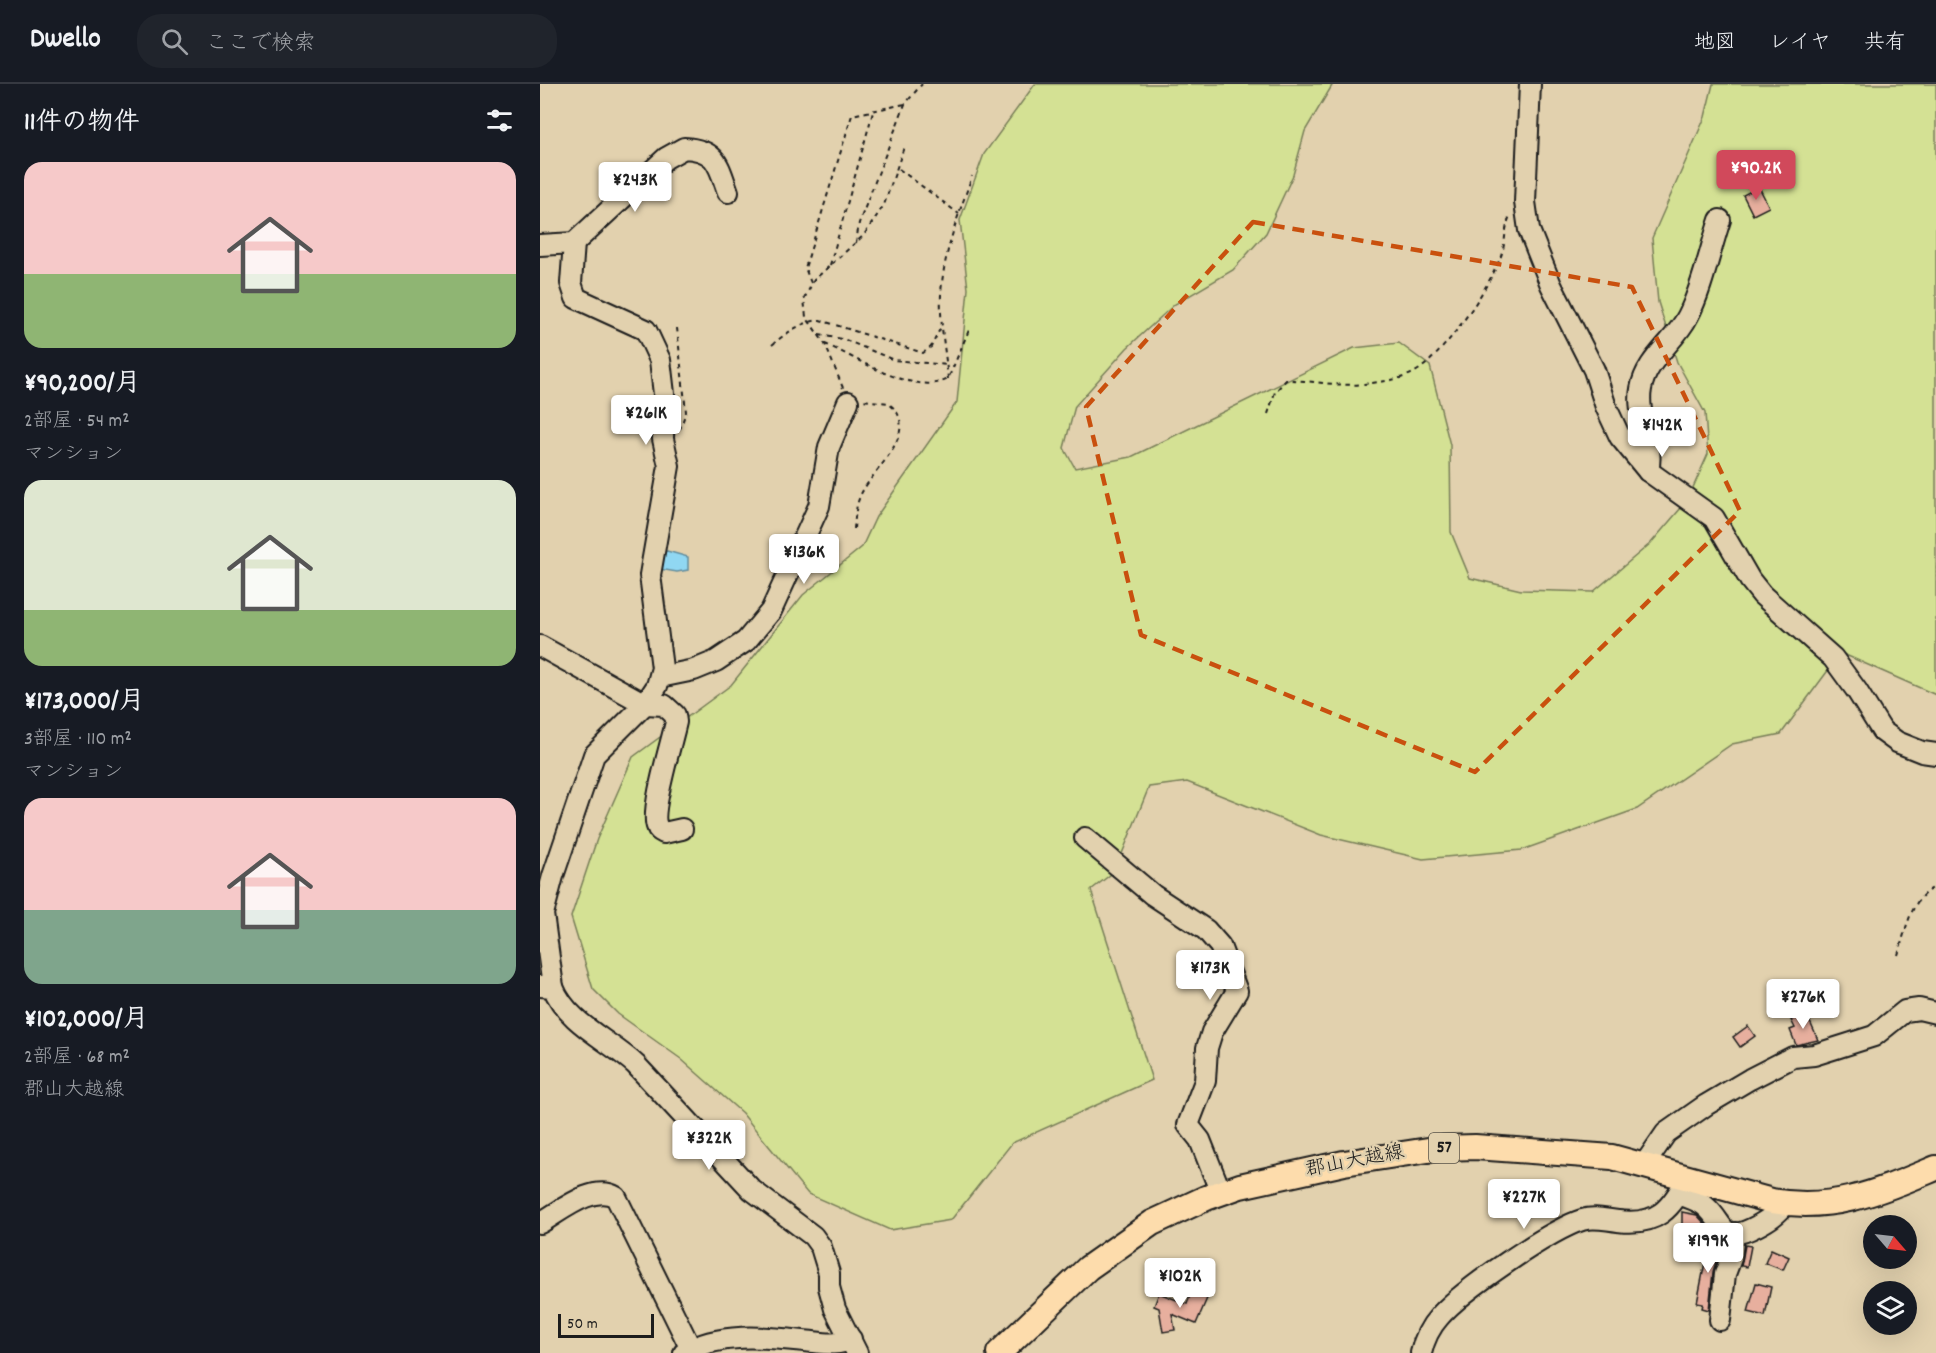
<!DOCTYPE html>
<html lang="ja">
<meta charset="utf-8">
<style>
body{margin:0;font-family:Dekko,"Klee One",sans-serif;background:#20242c;color:#f1f3f6;height:100vh;display:flex;flex-direction:column;font-size:22px;white-space:nowrap}
*{box-sizing:border-box;margin:0}
p{font-size:20px;color:#9ea1a6}
.icon{flex:none;width:33px;height:33px;fill:none;stroke:currentColor;stroke-width:2;stroke-linecap:round;stroke-linejoin:round}
.map{position:relative;flex:1;overflow:hidden}
.drawer{display:flex;flex-direction:column;background:#171b24;width:540px}
.drawer>*{flex:none}
.needle{width:39px;rotate:118deg}
.buttons{position:absolute;left:1323px;top:1131px;display:grid;gap:12px}
.buttons a{display:grid;place-items:center;width:54px;height:54px;border-radius:50%;background:#171b24;box-shadow:0 6px 24px #0002;font-size:30px}
.scale{position:absolute;left:18px;bottom:15px;width:96px;box-sizing:border-box;padding-left:6px;border:3px solid #1c1c1c;border-top:0;font-size:16px;line-height:21px;white-space:nowrap;color:#1c1c1c;-webkit-text-stroke:4px #e2d1ae;paint-order:stroke}
.price{position:absolute;translate:-50% -51px;padding:0 14px;border-radius:6px;background:#fff;color:#222;font-size:20px;line-height:39px;filter:drop-shadow(0 2px 3px #0008)}
.price::after{content:'';position:absolute;left:50%;top:36px;width:18px;height:14px;margin-left:-9px;background:inherit;clip-path:polygon(0 0,100% 0,50% 100%)}
.price.active{background:#d1495b;color:#fff}
ul{padding:0;list-style:none}
li{display:grid;align-content:center;gap:12px;height:318px;padding:0 24px}
li span{display:grid;place-items:center;height:186px;border-radius:18px;color:#555}
li>.icon{margin-inline-start:auto}
span .icon{width:108px;height:108px;fill:#fffc;stroke-width:1}
li b{font-size:26px}
h2{display:flex;justify-content:space-between;align-items:center;height:72px;padding:0 24px;font-size:26px}
header{display:flex;align-items:center;gap:36px;box-sizing:border-box;height:84px;padding:0 30px;background:#171b24;border-bottom:2px solid #363941}
header strong{font-size:28px}
nav{display:flex;gap:33px;margin-inline-start:auto;font-size:21px}
.search{width:420px;height:54px;background:#20242c;display:flex;align-items:center;gap:15px;box-sizing:border-box;padding:0 21px;border-radius:24px;color:#9ea1a6;font-size:22px}
main{display:flex;flex:1;min-height:0}
.map>svg:first-child{display:block}
.green{fill:#d4e194;stroke:#787e58;stroke-width:1.5}
.water{fill:#90d7f2;stroke:#628c9c;stroke-width:1.5}
.building{fill:#e7af9e;stroke:#1c1c1c;stroke-width:1.5}
.lines{fill:none;stroke-linecap:round;stroke-linejoin:round}
.minor-casing{stroke:#1c1c1c;stroke-width:24}
.major-casing{stroke:#1c1c1c;stroke-width:28}
.path{stroke:#1c1c1c;stroke-width:2;stroke-dasharray:4.5 4.5;stroke-linecap:butt}
.minor{stroke:#e2d1ae;stroke-width:20}
.major{stroke:#fddcac;stroke-width:24}
.marked{fill:none;stroke:#c9500e;stroke-width:4.5;stroke-dasharray:12 8;stroke-linejoin:round}
.labels{text-anchor:middle;dominant-baseline:central;stroke-width:5;stroke-linejoin:round;paint-order:stroke}
.shield{fill:#e2d1ae;stroke:#575248;stroke-width:1.5}
.shield-label{font-size:18px;font-weight:bold;fill:#1c1c1c}
.street-label{font-size:20px;fill:#1c1c1c;stroke:#e2d1ae}
</style>
<header>
<strong>Dwello</strong>
<div class="search"><svg class="icon" aria-label="search" viewBox="0 0 24 24"><circle cx="10" cy="10" r="6"/><path d="M15 15l6 6"/></svg>ここで検索</div>
<nav><a>地図</a><a>レイヤ</a><a>共有</a></nav>
</header>
<main>
<section class="drawer">
<h2>11件の物件<svg class="icon" aria-label="filters" viewBox="0 0 24 24"><path d="M4 7h16M4 17h16"/><circle cx="9" cy="7" r="2"/><circle cx="15" cy="17" r="2"/></svg></h2>
<ul>
<li><span style="background:linear-gradient(#f6c9c9 60%,#8fb573 0)"><svg class="icon" aria-label="home" viewBox="0 0 24 24"><path d="M3 11l9-7 9 7M6 9v11h12V9"/></svg></span><div><b>¥90,200/月</b><p>2部屋 · 54 m²</p><p>マンション</p></div></li>
<li><span style="background:linear-gradient(#dfe7d0 70%,#8fb573 0)"><svg class="icon" aria-label="home" viewBox="0 0 24 24"><path d="M3 11l9-7 9 7M6 9v11h12V9"/></svg></span><div><b>¥173,000/月</b><p>3部屋 · 110 m²</p><p>マンション</p></div></li>
<li><span style="background:linear-gradient(#f6c9c9 60%,#7fa58c 0)"><svg class="icon" aria-label="home" viewBox="0 0 24 24"><path d="M3 11l9-7 9 7M6 9v11h12V9"/></svg></span><div><b>¥102,000/月</b><p>2部屋 · 68 m²</p><p>郡山大越線</p></div></li>
</ul>
</section>
<div class="map">
<svg width="1396" height="1269" viewBox="0 0 1396 1269">
<rect width="100%" height="100%" fill="#e2d1ae"/>
<filter id="ink" filterUnits="userSpaceOnUse"><feTurbulence type="fractalNoise" baseFrequency=".0167" numOctaves="2"/><feDisplacementMap in="SourceGraphic" scale="12" xChannelSelector="R" yChannelSelector="G"/><feConvolveMatrix kernelMatrix="1 2 1 2 8 2 1 2 1" color-interpolation-filters="sRGB"/></filter>
<g filter="url(#ink)">
<path class="green" d="M 495,0 L 793,0 L 765,47 L 753,91 L 726,149 L 693,186 L 635,220 L 587,264 L 535,322 L 524,364 L 535,384 L 591,373 L 814,264 L 859,259 L 890,282 L 910,361 L 911,448 L 930,494 L 981,506 L 1053,508 L 1111,459 L 1147,417 L 1168,370 L 1165,329 L 1137,278 L 1118,218 L 1112,154 L 1165,33 L 1173,0 L 1396,0 L 1396,611 L 1301,569 L 1241,650 L 1192,660 L 1097,725 L 982,766 L 883,775 L 781,751 L 647,698 L 609,703 L 575,787 L 551,806 L 612,996 L 472,1059 L 411,1136 L 350,1146 L 268,1110 L 202,1029 L 141,975 L 78,930 L 53,905 L 31,833 L 57,755 L 93,673 L 191,601 L 263,511 L 322,463 L 336,433 L 417,318 L 428,205 L 420,136 L 444,70 Z"/>
<path class="water" d="M 127,467 L 148,473 L 148,486 L 137,488 L 119,485 L 122,469 Z"/>
<g class="building">
<path d="M 1219,103 L 1229,123 L 1213,131 L 1203,111 Z"/>
<path d="M 1266,929 L 1278,956 L 1256,961 L 1250,946 L 1255,944 L 1251,936 Z"/>
<path d="M 1208,942 L 1215,952 L 1200,963 L 1193,953 Z"/>
<path d="M 1142,1128 L 1157,1131 L 1166,1141 L 1166,1148 L 1142,1148 Z"/>
<path d="M 1167,1157 L 1181,1160 L 1173,1188 L 1169,1226 L 1162,1224 L 1163,1220 L 1157,1219 L 1167,1168 L 1164,1168 Z"/>
<path d="M 1205,1161 L 1211,1162 L 1207,1183 L 1201,1182 Z"/>
<path d="M 1231,1165 L 1249,1173 L 1243,1186 L 1225,1179 Z"/>
<path d="M 1216,1199 L 1231,1203 L 1225,1232 L 1208,1228 Z"/>
<path d="M 652,1206 L 668,1212 L 656,1240 L 632,1230 L 635,1246 L 623,1248 L 619,1224 L 614,1222 L 619,1209 L 647,1220 Z"/>
</g>
<g class="lines">
<defs>
<g id="minor">
<path d="M 990,0 L 985,118 L 989,146 L 1011,201 L 1054,286 L 1066,323 L 1080,353 L 1108,387 L 1174,434 L 1210,496 L 1222,511 L 1293,574 L 1317,607 L 1342,647 L 1357,658 L 1382,668 L 1396,670"/>
<path d="M 34,159 L 31,199 L 36,214 L 106,246 L 120,276 L 124,310 L 123,355 L 129,382 L 110,491 L 122,584 L 117,602 L 105,620"/>
<path d="M 0,161 L 34,159 L 126,74 L 144,64 C 177,66 178,80 188,108"/>
<path d="M 1108,387 C 1115,361 1096,332 1101,305 C 1106,275 1135,258 1148,232 C 1162,205 1170,166 1180,136"/>
<path d="M 0,562 L 105,620 L 54,671 L 13,792 L 3,830 L 13,903"/>
<path d="M 120,593 L 154,586 L 176,577 L 206,557 L 231,527 L 279,422 L 289,363 L 308,318"/>
<path d="M 105,620 L 124,621 L 135,631 L 136,638 C 132,657 110,728 117,742 C 118,746 120,747 124,749 L 142,745"/>
<path d="M 545,754 L 613,811 L 666,846 L 680,862 L 697,907 L 672,948 L 667,964 L 665,997 L 648,1041 L 660,1056 L 681,1109"/>
<path d="M 0,902 L 13,903 C 27,939 69,956 96,981 L 212,1106 L 273,1152 L 281,1163 L 289,1189 L 289,1203 L 295,1225 L 317,1269"/>
<path d="M 1104,1081 L 1126,1049 L 1166,1021 L 1210,995 L 1253,973 L 1274,971 L 1334,952 L 1365,927 L 1379,925 L 1396,929"/>
<path d="M 1139,1110 C 1148,1114 1158,1116 1165,1122 C 1186,1139 1179,1162 1217,1142 C 1228,1136 1238,1130 1246,1119"/>
<path d="M 0,1139 C 20,1128 53,1099 76,1113 L 151,1265"/>
<path d="M 1180,1236 L 1185,1190 L 1191,1174 L 1194,1149"/>
<path d="M 144,1269 C 179,1248 225,1253 264,1257 C 279,1258 297,1263 311,1255"/>
<path d="M 881,1269 C 884,1256 890,1243 899,1233 C 921,1207 1010,1146 1042,1136 C 1055,1132 1066,1136 1078,1137 C 1118,1142 1131,1125 1148,1093"/>
</g>
<path id="major" d="M 459,1269 L 548,1184 L 612,1139 L 666,1114 L 700,1102 L 804,1079 L 901,1064 L 935,1063 L 1072,1073 L 1232,1117 C 1294,1128 1340,1107 1396,1084"/>
</defs>
<use href="#minor" class="minor-casing"/>
<use href="#major" class="major-casing"/>
<g class="path">
<path d="M 359,85 L 419,130"/>
<path d="M 316,159 L 319,139 L 365,20 L 382,0"/>
<path d="M 290,181 L 333,28"/>
<path d="M 271,199 L 265,184 L 312,31 L 365,20"/>
<path d="M 137,244 L 146,328 L 140,345"/>
<path d="M 279,251 L 303,255 L 354,276 L 407,281"/>
<path d="M 285,260 C 318,274 374,313 408,295 L 429,246"/>
<path d="M 232,261 C 246,249 261,238 280,236 L 383,269 L 391,263 L 401,243"/>
<path d="M 408,295 C 405,264 398,230 402,199 C 406,162 420,127 432,92"/>
<path d="M 303,304 L 285,260 L 266,233 L 264,215 L 274,196 L 324,151 L 344,121 L 365,60"/>
<path d="M 728,330 L 735,308 L 746,296 C 772,296 797,303 824,300 C 839,298 860,296 873,289 C 902,275 950,202 961,172 C 966,159 964,145 970,132"/>
<path d="M 314,445 C 315,432 316,419 322,408 C 335,384 383,345 348,319 L 323,316"/>
<path d="M 1358,871 C 1365,849 1371,811 1396,803"/>
</g>
<use href="#minor" class="minor"/>
<use href="#major" class="major"/>
</g>
</g>
<path class="marked" d="M 713,138 L 1092,203 L 1200,427 L 935,688 L 601,551 L 546,323 Z"/>
<g class="labels">
<rect class="shield" x="889" y="1049" width="30" height="30" rx="4.5"/>
<g class="shield-label">
<text x="904" y="1064">57</text>
</g>
<g class="street-label">
<text transform="translate(815 1078) rotate(-11)">郡山大越線</text>
</g>
</g>
</svg>
<div class="buttons">
<a><svg class="needle" viewBox="-14 -14 28 28"><path d="M0-13l5 13h-10z" fill="#e53935"/><path d="M0 13l5-13h-10z" fill="#9ea1a6"/></svg></a>
<a><svg class="icon" aria-label="layers" viewBox="0 0 24 24"><path d="M12 4l9 5-9 5-9-5zM3 14l9 5 9-5"/></svg></a>
</div>
<div class="scale">50 m</div>
<b class="price active" style="left:1216px;top:117px">¥90.2K</b>
<b class="price" style="left:95px;top:129px">¥243K</b>
<b class="price" style="left:106px;top:362px">¥261K</b>
<b class="price" style="left:1122px;top:374px">¥142K</b>
<b class="price" style="left:264px;top:501px">¥136K</b>
<b class="price" style="left:670px;top:917px">¥173K</b>
<b class="price" style="left:1263px;top:946px">¥276K</b>
<b class="price" style="left:169px;top:1087px">¥322K</b>
<b class="price" style="left:984px;top:1146px">¥227K</b>
<b class="price" style="left:1168px;top:1190px">¥199K</b>
<b class="price" style="left:640px;top:1225px">¥102K</b>
</div>
</main>
